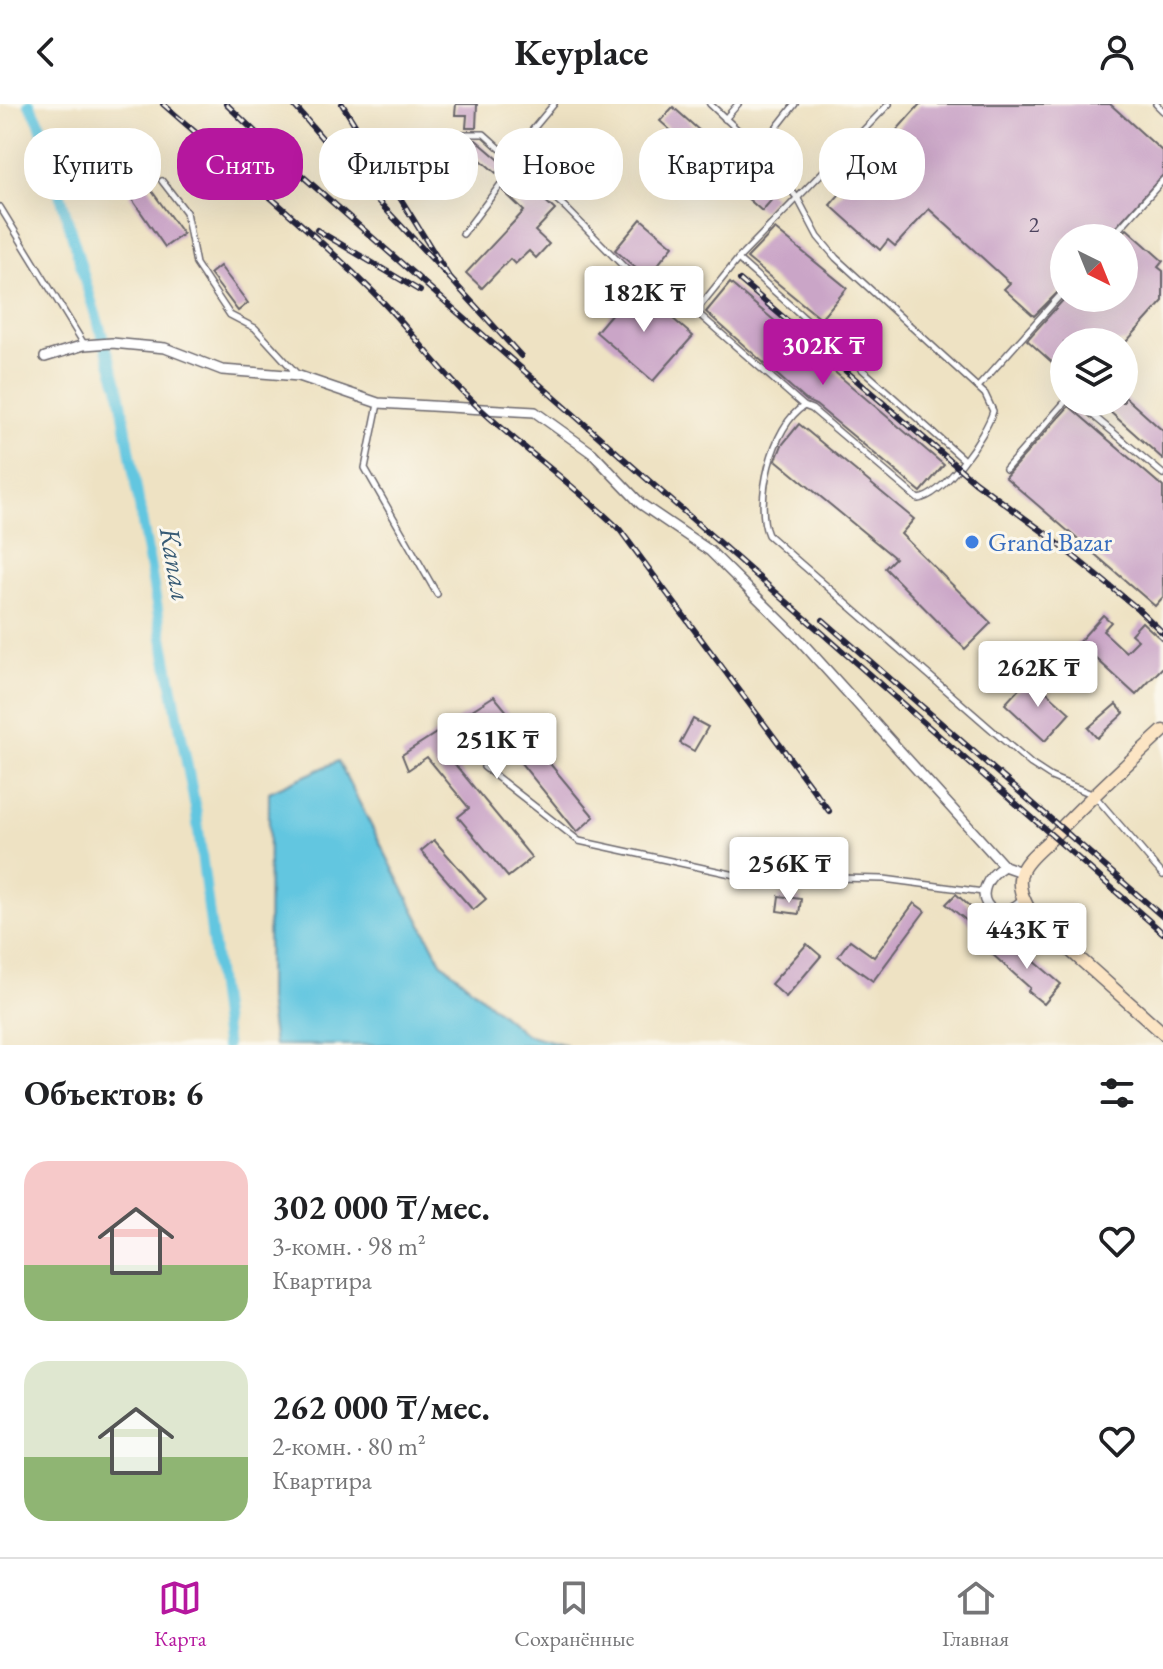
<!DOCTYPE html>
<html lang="ru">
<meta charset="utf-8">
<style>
body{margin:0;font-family:"EB Garamond",serif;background:#f6f6f6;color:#202124;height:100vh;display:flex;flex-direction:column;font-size:30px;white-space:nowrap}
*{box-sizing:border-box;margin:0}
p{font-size:26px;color:#757577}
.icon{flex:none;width:44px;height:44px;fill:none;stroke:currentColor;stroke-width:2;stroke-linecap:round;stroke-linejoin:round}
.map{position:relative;height:941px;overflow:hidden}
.details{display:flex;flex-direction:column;background:#fff;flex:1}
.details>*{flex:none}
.top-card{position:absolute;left:24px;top:24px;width:1116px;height:72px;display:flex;gap:16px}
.needle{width:52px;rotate:137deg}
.tools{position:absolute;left:1050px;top:120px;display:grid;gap:16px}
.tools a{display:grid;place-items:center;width:88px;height:88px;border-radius:50%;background:#fff;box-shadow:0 8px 32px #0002;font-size:40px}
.price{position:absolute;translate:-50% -68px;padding:0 18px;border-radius:8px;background:#fff;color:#222;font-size:26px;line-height:52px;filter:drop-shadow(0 2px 4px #0008)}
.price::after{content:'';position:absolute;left:50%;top:48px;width:24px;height:18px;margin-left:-12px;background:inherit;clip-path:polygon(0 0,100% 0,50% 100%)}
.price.on{background:#b5179e;color:#fff}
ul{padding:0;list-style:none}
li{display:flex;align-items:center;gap:24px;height:200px;padding:0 24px}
li span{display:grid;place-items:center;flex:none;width:224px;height:160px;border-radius:24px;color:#555}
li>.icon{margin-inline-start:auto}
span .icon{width:96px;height:96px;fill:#fffc;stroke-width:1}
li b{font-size:34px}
h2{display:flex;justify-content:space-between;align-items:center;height:96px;padding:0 24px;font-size:34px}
.pill{padding:0 28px;border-radius:32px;background:#fff;box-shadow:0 8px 32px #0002;font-size:28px;line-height:72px}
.pill.on{background:#b5179e;color:#fff}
header{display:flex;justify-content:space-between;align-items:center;height:104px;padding:0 24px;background:#fff;font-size:36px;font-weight:700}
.tabs{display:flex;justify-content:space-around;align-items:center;height:112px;border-top:2px solid #e0e0e0;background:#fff;font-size:22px;color:#757577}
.tabs a{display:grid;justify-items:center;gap:4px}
.tabs .on{color:#b5179e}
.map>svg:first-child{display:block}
.water{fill:#62c6e0;stroke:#42748e;stroke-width:2}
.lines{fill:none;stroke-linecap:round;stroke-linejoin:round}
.canal{stroke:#62c6e0;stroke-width:11}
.building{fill:#caa5c7}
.lane-casing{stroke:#69656b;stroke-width:8}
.street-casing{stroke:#69656b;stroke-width:12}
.secondary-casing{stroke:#69656b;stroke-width:15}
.lane{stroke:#fff;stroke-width:5}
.street{stroke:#fff;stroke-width:9}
.secondary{stroke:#fce5c4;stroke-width:12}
.rail-casing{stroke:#22223b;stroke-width:6}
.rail{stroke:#fbf7ec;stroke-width:3;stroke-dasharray:9;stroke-linecap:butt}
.shop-dot{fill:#3f7fe0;stroke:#fbf7ec;stroke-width:3}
.labels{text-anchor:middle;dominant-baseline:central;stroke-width:6;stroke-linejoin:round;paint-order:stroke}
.number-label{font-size:22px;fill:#4c435e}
.shop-label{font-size:26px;fill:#366cbe;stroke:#fbf7ec;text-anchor:start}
.water-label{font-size:28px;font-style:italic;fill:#385b75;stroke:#fbf7ec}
</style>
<header><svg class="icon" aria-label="back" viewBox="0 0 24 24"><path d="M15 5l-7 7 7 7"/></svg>Keyplace<svg class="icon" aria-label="person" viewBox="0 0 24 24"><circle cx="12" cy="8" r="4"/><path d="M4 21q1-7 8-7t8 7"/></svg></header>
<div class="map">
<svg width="1163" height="941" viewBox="0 0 1163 941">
<rect width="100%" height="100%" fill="#fbf7ec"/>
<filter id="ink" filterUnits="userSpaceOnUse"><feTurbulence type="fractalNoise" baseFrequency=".0125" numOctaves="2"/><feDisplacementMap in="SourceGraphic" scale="16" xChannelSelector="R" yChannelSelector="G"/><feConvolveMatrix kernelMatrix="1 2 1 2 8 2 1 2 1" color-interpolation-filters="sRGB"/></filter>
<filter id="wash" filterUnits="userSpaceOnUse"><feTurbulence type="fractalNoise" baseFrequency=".006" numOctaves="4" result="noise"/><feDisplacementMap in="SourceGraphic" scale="32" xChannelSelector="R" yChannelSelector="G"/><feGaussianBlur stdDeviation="1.8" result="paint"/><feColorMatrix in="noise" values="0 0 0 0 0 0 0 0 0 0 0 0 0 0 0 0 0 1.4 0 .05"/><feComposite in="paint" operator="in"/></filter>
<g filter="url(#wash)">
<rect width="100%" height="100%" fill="#eee2c3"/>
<path class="water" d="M 338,657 L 441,858 L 525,930 L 567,941 L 274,941 L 268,897 L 269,688 Z"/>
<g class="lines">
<path class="canal" d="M 29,0 L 39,17 L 90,193 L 119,284 L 161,526 L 196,707 L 226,941"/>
</g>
<g id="blocks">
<g class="building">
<path d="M 456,0 L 477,0 L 476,24 L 466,24 L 467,11 L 455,11 Z"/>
<path d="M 920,0 L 1110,0 L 1163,48 L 1163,71 L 1106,134 L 1064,134 L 1064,182 L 1034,212 L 1004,185 L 1010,179 L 929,105 L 895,142 L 888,136 L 880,146 L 830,101 Z"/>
<path d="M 673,3 L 774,93 L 762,107 L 660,17 Z"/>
<path d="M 468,36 L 476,36 L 505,61 L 496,69 L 467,44 Z"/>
<path d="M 518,71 L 555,106 L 535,127 L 549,140 L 536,154 L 529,147 L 515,160 L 510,155 L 482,184 L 466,169 L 524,107 L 503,87 Z"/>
<path d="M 146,79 L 183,130 L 165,143 L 129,91 Z"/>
<path d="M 641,115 L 673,142 L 647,174 L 615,146 Z"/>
<path d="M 775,125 L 847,184 L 821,215 L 747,154 Z"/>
<path d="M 1127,125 L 1163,157 L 1158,163 L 1163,167 L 1163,197 L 1126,238 L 1064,238 L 1064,269 L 1027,236 L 1065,194 L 1124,194 L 1124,134 L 1118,134 Z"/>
<path d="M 220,162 L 248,199 L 238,207 L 210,170 Z"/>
<path d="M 730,179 L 944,361 L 921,388 L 816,301 L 807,297 L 706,208 Z"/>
<path d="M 635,182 L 693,232 L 653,277 L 596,228 Z"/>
<path d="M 1124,292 L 1163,327 L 1163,355 L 1099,298 L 1124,298 Z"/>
<path d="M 1069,302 L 1163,383 L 1163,493 L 1155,502 L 1005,373 Z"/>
<path d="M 799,320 L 914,415 L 901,430 L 991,519 L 965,545 L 885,464 L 895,454 L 776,356 L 782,341 Z"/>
<path d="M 1103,511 L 1111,518 L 1103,527 L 1126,548 L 1138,536 L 1131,530 L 1142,518 L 1163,537 L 1163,563 L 1136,591 L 1087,546 L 1084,549 L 1076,541 Z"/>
<path d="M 1030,573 L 1070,609 L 1045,637 L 1005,600 Z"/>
<path d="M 494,592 L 594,713 L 577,728 L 490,621 L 444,647 L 532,754 L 508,773 L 458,713 L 469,704 L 427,653 L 408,666 L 402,651 Z"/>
<path d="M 1116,600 L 1124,609 L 1097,634 L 1088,624 Z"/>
<path d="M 693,615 L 708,623 L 694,647 L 680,639 Z"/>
<path d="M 434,736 L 486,795 L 473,806 L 421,747 Z"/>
<path d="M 956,790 L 991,822 L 983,830 L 946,800 Z"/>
<path d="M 779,792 L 801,795 L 799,810 L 777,807 Z"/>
<path d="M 914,799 L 925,807 L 873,877 L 838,852 L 850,836 L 874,853 Z"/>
<path d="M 1006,833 L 1061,880 L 1044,900 L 1028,887 L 1030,884 L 992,850 Z"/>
<path d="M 807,840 L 821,852 L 786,893 L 771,880 Z"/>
</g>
</g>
</g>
<g filter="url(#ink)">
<use href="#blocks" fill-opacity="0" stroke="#69656b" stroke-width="2"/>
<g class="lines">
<defs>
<g id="lane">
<path d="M 710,0 L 759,46 L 798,95 L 818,133 L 836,154 L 985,290 L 993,307 C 986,331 944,392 918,395 L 812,305 L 804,302 C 772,321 754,399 768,431 L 1031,660 L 1051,673 L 1094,691 L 1163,771"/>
<path d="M 1156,0 L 1163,7"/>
<path d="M 725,15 L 738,0"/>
<path d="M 429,30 L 484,30 L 566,104 L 629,168"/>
<path d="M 759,46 L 795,0"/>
<path d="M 509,54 L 554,0"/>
<path d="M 162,77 L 186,108 L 196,160 L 230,211 L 255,224 L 298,271"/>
<path d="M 0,103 L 84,240"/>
<path d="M 463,130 L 516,60"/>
<path d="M 1111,134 L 1163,76"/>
<path d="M 738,155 L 963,355"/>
<path d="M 978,283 L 1064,187"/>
<path d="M 1077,298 L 1163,370"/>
<path d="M 378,300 L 365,364 L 437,490"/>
<path d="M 804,302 L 700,211 L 700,202 L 738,155 L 889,0"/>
<path d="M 1006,365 L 1065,298"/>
<path d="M 484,663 L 579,737 L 740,772 L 884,775 L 983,788"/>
</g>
<g id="street">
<path d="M 45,253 L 84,241 L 112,239 L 165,244 L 222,266 L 299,272 L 378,299 L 535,308 L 592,349 L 641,400 L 710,447 L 798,534 L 1004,762 L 1021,768"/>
<path d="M 1004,762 C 965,786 990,827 1023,796"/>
</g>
<path id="secondary" d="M 1163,627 C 1125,662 1086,697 1051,735 C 1042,744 1027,755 1022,767 C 1015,783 1026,800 1033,813 L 1163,929"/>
</defs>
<use href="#lane" class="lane-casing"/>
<use href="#street" class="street-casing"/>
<use href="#secondary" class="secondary-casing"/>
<use href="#lane" class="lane"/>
<use href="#street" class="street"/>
<use href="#secondary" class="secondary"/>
<defs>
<g id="rail">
<path d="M 163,0 C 231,60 302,118 367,182 C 404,217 433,259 469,294 C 516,341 572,378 620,426 L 829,707"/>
<path d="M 226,0 L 290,61 L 1163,829"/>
<path d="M 293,0 L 351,68 L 449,173 L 342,0"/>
<path d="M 317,126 L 420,187"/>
<path d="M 449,173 L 521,252"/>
<path d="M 740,176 L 975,378 L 1045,429 L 1138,505 L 1163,529"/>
<path d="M 823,516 L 1163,813"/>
</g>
</defs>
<use href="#rail" class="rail-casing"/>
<use href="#rail" class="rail"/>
</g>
</g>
<circle class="shop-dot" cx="972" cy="438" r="8"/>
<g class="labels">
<g class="number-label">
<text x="1034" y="120">2</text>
</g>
<g class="shop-label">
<text x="988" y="438">Grand Bazar</text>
</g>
<g class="water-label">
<text transform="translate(176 460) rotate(80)">Капал</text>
</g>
</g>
</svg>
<div class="tools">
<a><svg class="needle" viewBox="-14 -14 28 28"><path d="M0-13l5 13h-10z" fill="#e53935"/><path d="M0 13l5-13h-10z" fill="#757577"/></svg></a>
<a><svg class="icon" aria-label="layers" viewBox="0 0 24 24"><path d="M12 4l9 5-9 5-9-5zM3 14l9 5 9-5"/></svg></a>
</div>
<b class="price" style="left:644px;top:230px">182K ₸</b>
<b class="price on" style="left:823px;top:283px">302K ₸</b>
<b class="price" style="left:1038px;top:605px">262K ₸</b>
<b class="price" style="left:497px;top:677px">251K ₸</b>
<b class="price" style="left:789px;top:801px">256K ₸</b>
<b class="price" style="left:1027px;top:867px">443K ₸</b>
<div class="top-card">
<a class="pill">Купить</a>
<a class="pill on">Снять</a>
<a class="pill">Фильтры</a>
<a class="pill">Новое</a>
<a class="pill">Квартира</a>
<a class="pill">Дом</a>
</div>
</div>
<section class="details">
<h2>Объектов: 6<svg class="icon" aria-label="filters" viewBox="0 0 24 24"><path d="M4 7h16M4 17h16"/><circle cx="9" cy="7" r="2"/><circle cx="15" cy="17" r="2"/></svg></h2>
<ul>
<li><span style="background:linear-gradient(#f6c9c9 65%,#8fb573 0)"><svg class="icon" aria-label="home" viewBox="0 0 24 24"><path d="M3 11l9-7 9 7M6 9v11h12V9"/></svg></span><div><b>302 000 ₸/мес.</b><p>3-комн. · 98 m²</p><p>Квартира</p></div><svg class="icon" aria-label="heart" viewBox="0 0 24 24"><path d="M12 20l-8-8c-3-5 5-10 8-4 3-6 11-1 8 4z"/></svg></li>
<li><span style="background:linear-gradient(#dfe7d0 60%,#8fb573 0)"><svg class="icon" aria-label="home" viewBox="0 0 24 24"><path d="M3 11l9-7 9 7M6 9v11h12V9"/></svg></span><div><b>262 000 ₸/мес.</b><p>2-комн. · 80 m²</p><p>Квартира</p></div><svg class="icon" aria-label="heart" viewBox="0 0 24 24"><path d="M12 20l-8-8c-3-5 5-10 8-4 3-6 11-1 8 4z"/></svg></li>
</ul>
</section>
<nav class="tabs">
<a class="on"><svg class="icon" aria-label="map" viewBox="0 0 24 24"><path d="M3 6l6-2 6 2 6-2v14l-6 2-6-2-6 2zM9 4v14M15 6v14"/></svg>Карта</a>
<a><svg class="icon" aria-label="saved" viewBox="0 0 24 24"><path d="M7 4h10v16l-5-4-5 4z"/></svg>Сохранённые</a>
<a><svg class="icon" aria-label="home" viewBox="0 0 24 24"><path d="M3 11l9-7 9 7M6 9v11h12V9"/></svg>Главная</a>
</nav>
